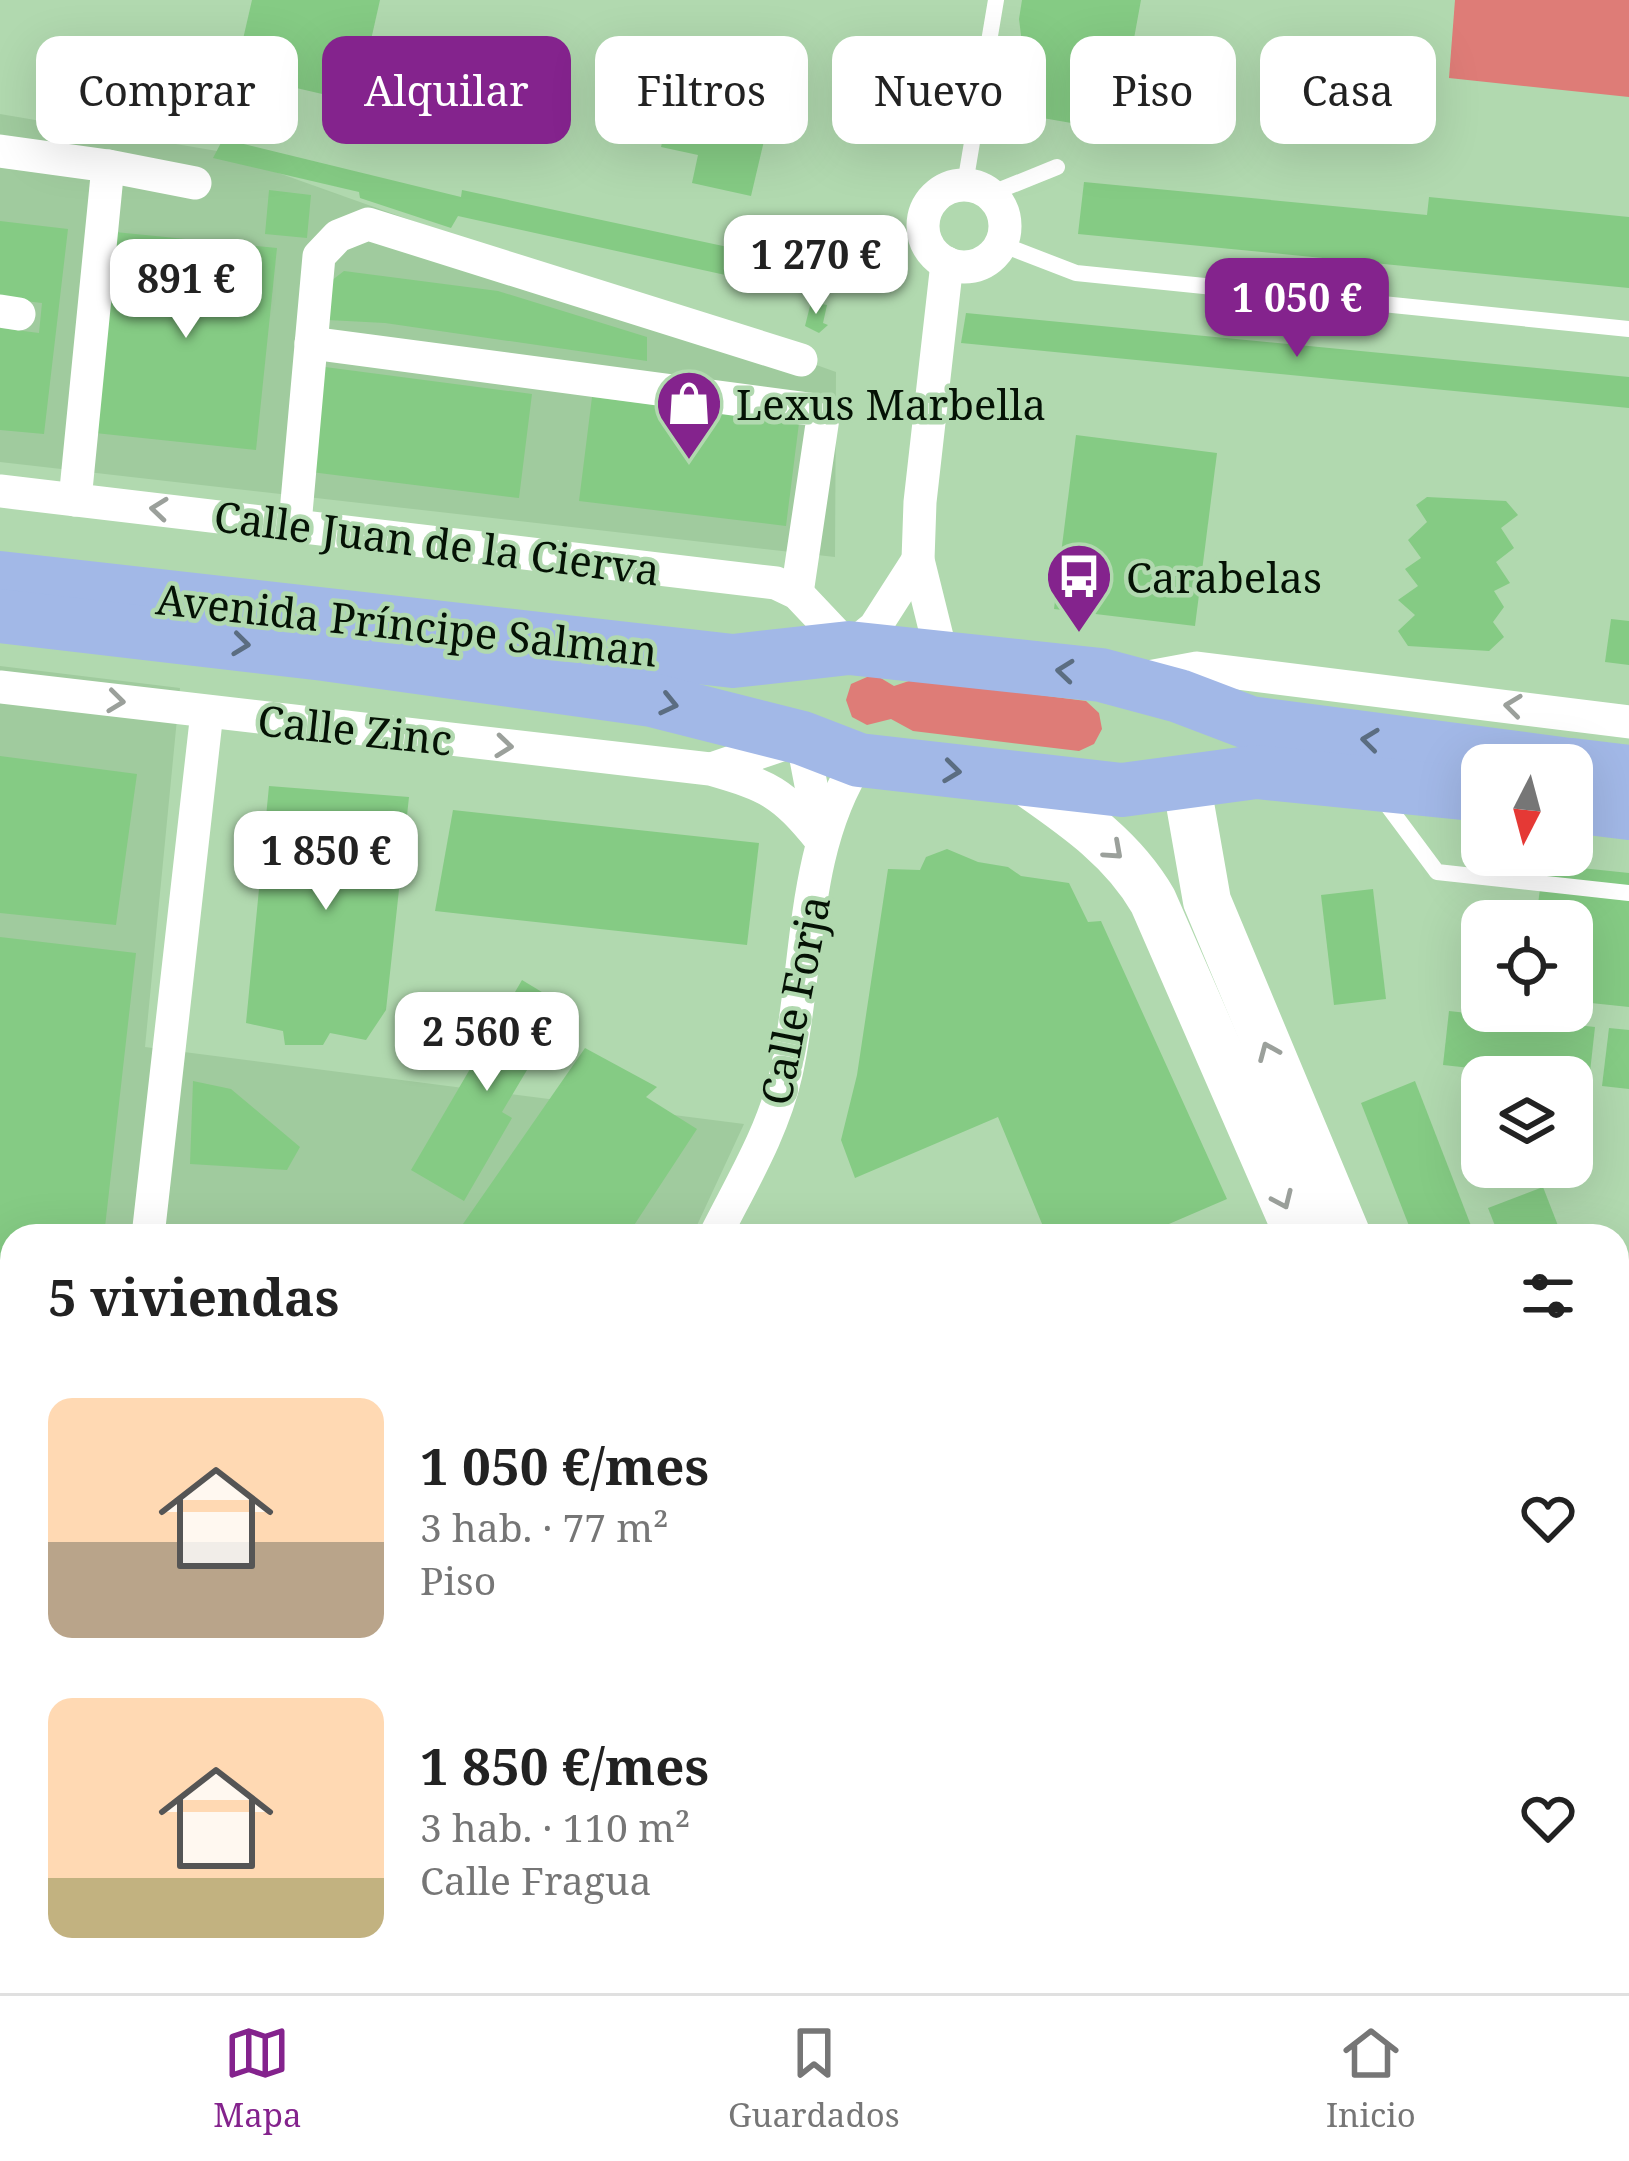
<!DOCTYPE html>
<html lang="es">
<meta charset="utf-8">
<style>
body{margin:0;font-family:"Noto Serif",serif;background:#f2f2f2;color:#222;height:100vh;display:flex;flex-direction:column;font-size:45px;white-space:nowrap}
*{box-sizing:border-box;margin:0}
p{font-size:39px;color:#767676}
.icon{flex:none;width:66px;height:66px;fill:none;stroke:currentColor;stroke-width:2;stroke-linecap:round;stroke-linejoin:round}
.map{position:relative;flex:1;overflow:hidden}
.side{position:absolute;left:0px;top:1224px;width:1629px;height:771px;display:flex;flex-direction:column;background:#fff;border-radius:36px 36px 0 0;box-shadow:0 12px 48px #0002}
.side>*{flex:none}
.banner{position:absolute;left:36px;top:36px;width:1557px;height:108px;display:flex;gap:24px}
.needle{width:78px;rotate:186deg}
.tools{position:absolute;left:1461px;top:744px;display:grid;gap:24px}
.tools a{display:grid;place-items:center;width:132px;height:132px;border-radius:24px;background:#fff;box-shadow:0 12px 48px #0002;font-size:60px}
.price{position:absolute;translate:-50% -102px;padding:0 27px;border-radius:24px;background:#fff;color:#222;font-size:39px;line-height:78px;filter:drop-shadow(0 3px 6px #0008)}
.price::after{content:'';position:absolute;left:50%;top:72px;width:36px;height:27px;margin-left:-18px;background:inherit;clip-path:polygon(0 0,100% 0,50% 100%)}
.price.on{background:#84238d;color:#fff}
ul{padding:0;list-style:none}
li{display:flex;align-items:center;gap:36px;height:300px;padding:0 48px}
li span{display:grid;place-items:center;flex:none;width:336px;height:240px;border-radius:24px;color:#555}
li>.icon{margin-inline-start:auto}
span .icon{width:144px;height:144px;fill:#fffc;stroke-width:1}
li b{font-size:51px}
h2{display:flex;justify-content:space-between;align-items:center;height:144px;padding:0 48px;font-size:51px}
.pill{padding:0 42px;border-radius:24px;background:#fff;box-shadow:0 12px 48px #0002;font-size:42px;line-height:108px}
.pill.on{background:#84238d;color:#fff}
.menu{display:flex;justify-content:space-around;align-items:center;height:168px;border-top:3px solid #e0e0e0;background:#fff;font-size:33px;color:#767676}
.menu a{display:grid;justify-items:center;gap:6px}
.menu .on{color:#84238d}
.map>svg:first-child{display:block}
.built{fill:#a0cb9e}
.water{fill:#de7c77}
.building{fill:#85cb84}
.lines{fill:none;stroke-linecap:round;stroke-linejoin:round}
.lane{stroke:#fff;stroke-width:16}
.street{stroke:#fff;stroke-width:33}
.secondary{stroke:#fff;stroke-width:48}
.primary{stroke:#a2b8e7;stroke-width:54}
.oneway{stroke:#9ba09b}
.oneway2{stroke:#5b6d81}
.labels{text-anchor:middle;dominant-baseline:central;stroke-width:9;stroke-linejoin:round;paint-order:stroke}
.poi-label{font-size:42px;fill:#051205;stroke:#b1d9af;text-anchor:start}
.street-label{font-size:42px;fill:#051205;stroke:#b1d9af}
</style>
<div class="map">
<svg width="1629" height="1993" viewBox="0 0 1629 1993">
<rect width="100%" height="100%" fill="#b1d9af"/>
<g class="built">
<path d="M 0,114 L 217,151 L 836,372 L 835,557 L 0,462 Z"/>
<path d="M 0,666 L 180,688 L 145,1047 L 744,1124 L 692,1236 L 12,1236 L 12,1983 L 765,1983 L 765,1993 L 0,1993 Z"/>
</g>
<g class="water">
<path d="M 1455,0 L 1629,0 L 1629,97 L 1449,78 Z"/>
<path d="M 874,674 L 894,686 L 915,679 L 1086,701 L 1099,713 L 1102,729 L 1094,744 L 1079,751 L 913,731 L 891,719 L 867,725 L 852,717 L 846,700 L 851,684 Z"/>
</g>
<g class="building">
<path d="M 252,0 L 380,0 L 357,102 L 235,74 Z"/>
<path d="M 1022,0 L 1141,0 L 1133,44 L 1099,37 L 1083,125 L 1031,116 L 1019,19 Z"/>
<path d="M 674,91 L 743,106 L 740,122 L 767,128 L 751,196 L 692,183 L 698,155 L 661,147 Z"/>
<path d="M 223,139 L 461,197 L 462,190 L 802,263 L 793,290 L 458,216 L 451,228 L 360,198 L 359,192 L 213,158 Z"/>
<path d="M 1084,182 L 1427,215 L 1429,197 L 1629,217 L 1629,288 L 1078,234 Z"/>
<path d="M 269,190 L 311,195 L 307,238 L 265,234 Z"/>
<path d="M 0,221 L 68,229 L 44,434 L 0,430 L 0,328 L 39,333 L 42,303 L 0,298 Z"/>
<path d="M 115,232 L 277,248 L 256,450 L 95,433 Z"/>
<path d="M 344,271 L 498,291 L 647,337 L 647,361 L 385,323 L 328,320 L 331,281 Z"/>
<path d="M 811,302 L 827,305 L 823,323 L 828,325 L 819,333 L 805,326 Z"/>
<path d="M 966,313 L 1629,377 L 1629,408 L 961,343 Z"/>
<path d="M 325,367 L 532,394 L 519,498 L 311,472 Z"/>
<path d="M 592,397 L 799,423 L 786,526 L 579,501 Z"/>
<path d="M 1076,435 L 1217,453 L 1195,626 L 1054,609 Z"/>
<path d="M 1427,497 L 1506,501 L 1518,515 L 1501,528 L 1514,548 L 1496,562 L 1510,583 L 1494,591 L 1504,607 L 1493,622 L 1504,637 L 1489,651 L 1408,646 L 1398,631 L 1415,615 L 1398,600 L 1418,586 L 1405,569 L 1421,558 L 1408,540 L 1427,522 L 1416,505 Z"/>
<path d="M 1611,619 L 1629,621 L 1629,665 L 1605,662 Z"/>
<path d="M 0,756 L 137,774 L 116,925 L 0,913 Z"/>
<path d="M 269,786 L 409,797 L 386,1010 L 366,1040 L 330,1033 L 323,1045 L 285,1045 L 283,1031 L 246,1023 Z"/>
<path d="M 453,810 L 759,843 L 747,945 L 435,911 Z"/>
<path d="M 947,849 L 978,862 L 1008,867 L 1021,876 L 1069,883 L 1088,922 L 1101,921 L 1227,1199 L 1141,1236 L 1047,1236 L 998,1117 L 855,1178 L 841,1140 L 857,1075 L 888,869 L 920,870 L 926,857 Z"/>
<path d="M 1543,864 L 1629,873 L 1629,1007 L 1572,1001 L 1572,921 L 1536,921 Z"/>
<path d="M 1373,889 L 1386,999 L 1334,1005 L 1321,895 Z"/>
<path d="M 0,937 L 136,953 L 104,1236 L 12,1236 L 12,1349 L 0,1339 Z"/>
<path d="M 522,980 L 565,1006 L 502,1112 L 512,1118 L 464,1201 L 411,1170 Z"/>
<path d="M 1449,1011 L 1595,1027 L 1589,1081 L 1443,1065 Z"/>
<path d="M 1609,1028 L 1629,1030 L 1629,1089 L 1602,1086 Z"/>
<path d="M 585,1048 L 657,1087 L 646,1097 L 697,1129 L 627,1236 L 456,1234 Z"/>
<path d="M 193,1081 L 231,1089 L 300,1147 L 287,1170 L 190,1164 Z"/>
<path d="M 1415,1081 L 1475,1236 L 1413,1236 L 1361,1103 Z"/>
<path d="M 1543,1187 L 1562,1236 L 1499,1236 L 1488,1208 Z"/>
<path d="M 1629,1525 L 1629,1582 L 1617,1574 L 1617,1532 Z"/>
<path d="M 1617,1701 L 1629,1707 L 1629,1993 L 1542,1993 L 1542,1983 L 1617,1983 Z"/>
<path d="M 384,1983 L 679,1983 L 679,1993 L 388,1993 Z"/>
<path d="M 867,1983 L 1112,1983 L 1117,1993 L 866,1993 Z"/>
<path d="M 1357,1983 L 1433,1983 L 1432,1993 L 1352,1993 Z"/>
</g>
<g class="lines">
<g class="lane">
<path d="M 965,184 L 996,0"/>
<path d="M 990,194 L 1057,167"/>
<path d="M 1001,244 L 1076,273 L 1629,329"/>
<path d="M 1382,798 L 1437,872 L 1629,893"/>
</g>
<g class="street">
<path d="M 0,151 L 108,166"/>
<circle cx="964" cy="226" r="41"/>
<path d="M 0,311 L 19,314"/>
<path d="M 311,343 L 824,411 L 797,593"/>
<path d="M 0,491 L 776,583 L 797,593 L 849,648 L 875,627 L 918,560"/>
<path d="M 75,500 L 108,166 L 195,183"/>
<path d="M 295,524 L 319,256 L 338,236 L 368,224 L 801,360"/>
<path d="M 942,657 L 918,560 L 920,502 L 947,263"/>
<path d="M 1143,678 L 1197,668 L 1629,722"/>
<path d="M 0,687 L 710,769 C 769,786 782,792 821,840"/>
<path d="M 714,768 L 802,738 L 820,832"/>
<path d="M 148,1236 L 207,712"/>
<path d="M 715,1236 C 741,1184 773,1132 786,1074 C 809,972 800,849 859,760"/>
<path d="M 0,1384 L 12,1395"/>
<path d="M 1617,1514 L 1629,1503"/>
<path d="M 103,1983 L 103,1993"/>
<path d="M 354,1983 L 358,1993"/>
<path d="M 1128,1983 L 1132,1993"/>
<path d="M 705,1993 L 705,1983"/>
<path d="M 800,1993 L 801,1983"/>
<path d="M 1275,1993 L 1281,1983"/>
<path d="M 1503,1993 L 1503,1983"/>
</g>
<g class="secondary">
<path d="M 1022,779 C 1072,814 1122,847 1153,901 L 1299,1236"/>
<path d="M 1186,781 L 1207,901 L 1347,1236"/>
<path d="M 1617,1646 L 1629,1652"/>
</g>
<g class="primary">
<path d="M 0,578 L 733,661 L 849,648 L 1101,675 L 1179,696 L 1250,723 L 1569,765"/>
<path d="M 0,616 L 324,654 L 652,700 L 802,738 L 859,760 L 1122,790 L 1256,772 L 1482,795"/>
<path d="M 1572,765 L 1629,772"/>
<path d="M 1572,806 L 1629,813"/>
</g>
</g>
<defs><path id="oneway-chevron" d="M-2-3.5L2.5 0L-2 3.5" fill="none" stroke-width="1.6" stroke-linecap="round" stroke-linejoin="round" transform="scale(3)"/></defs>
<g class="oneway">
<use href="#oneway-chevron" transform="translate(159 509) rotate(-174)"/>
<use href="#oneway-chevron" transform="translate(116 701) rotate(7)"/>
<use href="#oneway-chevron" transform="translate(1513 706) rotate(-173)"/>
<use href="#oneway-chevron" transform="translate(504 746) rotate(6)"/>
<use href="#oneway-chevron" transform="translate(1114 851) rotate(42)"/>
<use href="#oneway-chevron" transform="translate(1268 1051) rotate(-113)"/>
<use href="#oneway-chevron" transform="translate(1283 1200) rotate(66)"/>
</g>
<g class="oneway2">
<use href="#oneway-chevron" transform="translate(241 644) rotate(7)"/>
<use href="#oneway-chevron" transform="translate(1065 671) rotate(-174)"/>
<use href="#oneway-chevron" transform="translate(669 704) rotate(13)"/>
<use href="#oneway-chevron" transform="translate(1370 740) rotate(-173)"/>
<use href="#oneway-chevron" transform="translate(952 771) rotate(7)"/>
</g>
<defs>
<symbol id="shop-pin" viewBox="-11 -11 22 30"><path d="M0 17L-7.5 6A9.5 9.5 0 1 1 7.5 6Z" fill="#84238d" stroke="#b1d9af"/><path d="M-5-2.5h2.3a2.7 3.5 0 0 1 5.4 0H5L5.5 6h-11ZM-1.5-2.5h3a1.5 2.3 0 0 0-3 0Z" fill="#fff"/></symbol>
<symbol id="bus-pin" viewBox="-11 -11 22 30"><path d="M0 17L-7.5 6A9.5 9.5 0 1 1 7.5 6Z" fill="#84238d" stroke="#b1d9af"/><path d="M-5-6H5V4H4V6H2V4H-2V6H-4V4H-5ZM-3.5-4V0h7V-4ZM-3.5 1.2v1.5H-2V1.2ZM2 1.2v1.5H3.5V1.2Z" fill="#fff"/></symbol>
</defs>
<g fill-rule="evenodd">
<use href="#shop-pin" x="651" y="365" width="76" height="104"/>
<use href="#bus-pin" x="1041" y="538" width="76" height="104"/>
</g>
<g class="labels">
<g class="poi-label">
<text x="736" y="403">Lexus Marbella</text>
<text x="1126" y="576">Carabelas</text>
</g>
<g class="street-label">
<text transform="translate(437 542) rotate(7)">Calle Juan de la Cierva</text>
<text transform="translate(407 624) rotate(6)">Avenida Príncipe Salman</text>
<text transform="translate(355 729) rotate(6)">Calle Zinc</text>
<text transform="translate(794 1000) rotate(-79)">Calle Forja</text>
</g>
</g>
</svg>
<div class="tools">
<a><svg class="needle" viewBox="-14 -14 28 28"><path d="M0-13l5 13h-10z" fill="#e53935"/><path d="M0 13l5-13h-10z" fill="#767676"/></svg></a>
<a><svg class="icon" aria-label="locate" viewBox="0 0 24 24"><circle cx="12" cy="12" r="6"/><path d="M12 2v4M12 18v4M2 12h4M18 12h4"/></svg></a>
<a><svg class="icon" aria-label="layers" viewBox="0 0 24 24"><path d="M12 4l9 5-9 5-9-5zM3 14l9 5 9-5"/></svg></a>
</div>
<b class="price" style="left:816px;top:317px">1 270 €</b>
<b class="price" style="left:186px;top:341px">891 €</b>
<b class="price on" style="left:1297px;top:360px">1 050 €</b>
<b class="price" style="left:326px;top:913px">1 850 €</b>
<b class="price" style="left:487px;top:1094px">2 560 €</b>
<div class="banner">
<a class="pill">Comprar</a>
<a class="pill on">Alquilar</a>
<a class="pill">Filtros</a>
<a class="pill">Nuevo</a>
<a class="pill">Piso</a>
<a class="pill">Casa</a>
</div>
<section class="side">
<h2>5 viviendas<svg class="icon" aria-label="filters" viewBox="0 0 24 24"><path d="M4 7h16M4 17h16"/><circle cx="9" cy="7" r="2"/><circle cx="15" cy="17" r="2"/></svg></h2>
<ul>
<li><span style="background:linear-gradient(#ffd9b3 60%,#b9a48a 0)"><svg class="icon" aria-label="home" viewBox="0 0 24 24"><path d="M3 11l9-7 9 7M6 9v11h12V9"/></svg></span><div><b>1 050 €/mes</b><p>3 hab. · 77 m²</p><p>Piso</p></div><svg class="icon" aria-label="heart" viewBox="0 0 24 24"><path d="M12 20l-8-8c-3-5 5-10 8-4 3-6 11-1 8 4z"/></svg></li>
<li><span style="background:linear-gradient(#ffd9b3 75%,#c2b280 0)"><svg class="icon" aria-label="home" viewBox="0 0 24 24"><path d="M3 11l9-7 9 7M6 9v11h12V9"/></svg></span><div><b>1 850 €/mes</b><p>3 hab. · 110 m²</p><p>Calle Fragua</p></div><svg class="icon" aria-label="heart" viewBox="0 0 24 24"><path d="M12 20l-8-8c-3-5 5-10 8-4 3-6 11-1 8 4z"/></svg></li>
</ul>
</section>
</div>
<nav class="menu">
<a class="on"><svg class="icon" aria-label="map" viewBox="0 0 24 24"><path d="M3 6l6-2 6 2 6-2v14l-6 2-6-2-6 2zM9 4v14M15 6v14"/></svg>Mapa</a>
<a><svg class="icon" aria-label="saved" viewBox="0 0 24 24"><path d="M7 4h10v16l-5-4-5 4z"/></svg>Guardados</a>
<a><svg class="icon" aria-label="home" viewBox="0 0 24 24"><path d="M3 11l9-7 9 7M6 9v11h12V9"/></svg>Inicio</a>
</nav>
